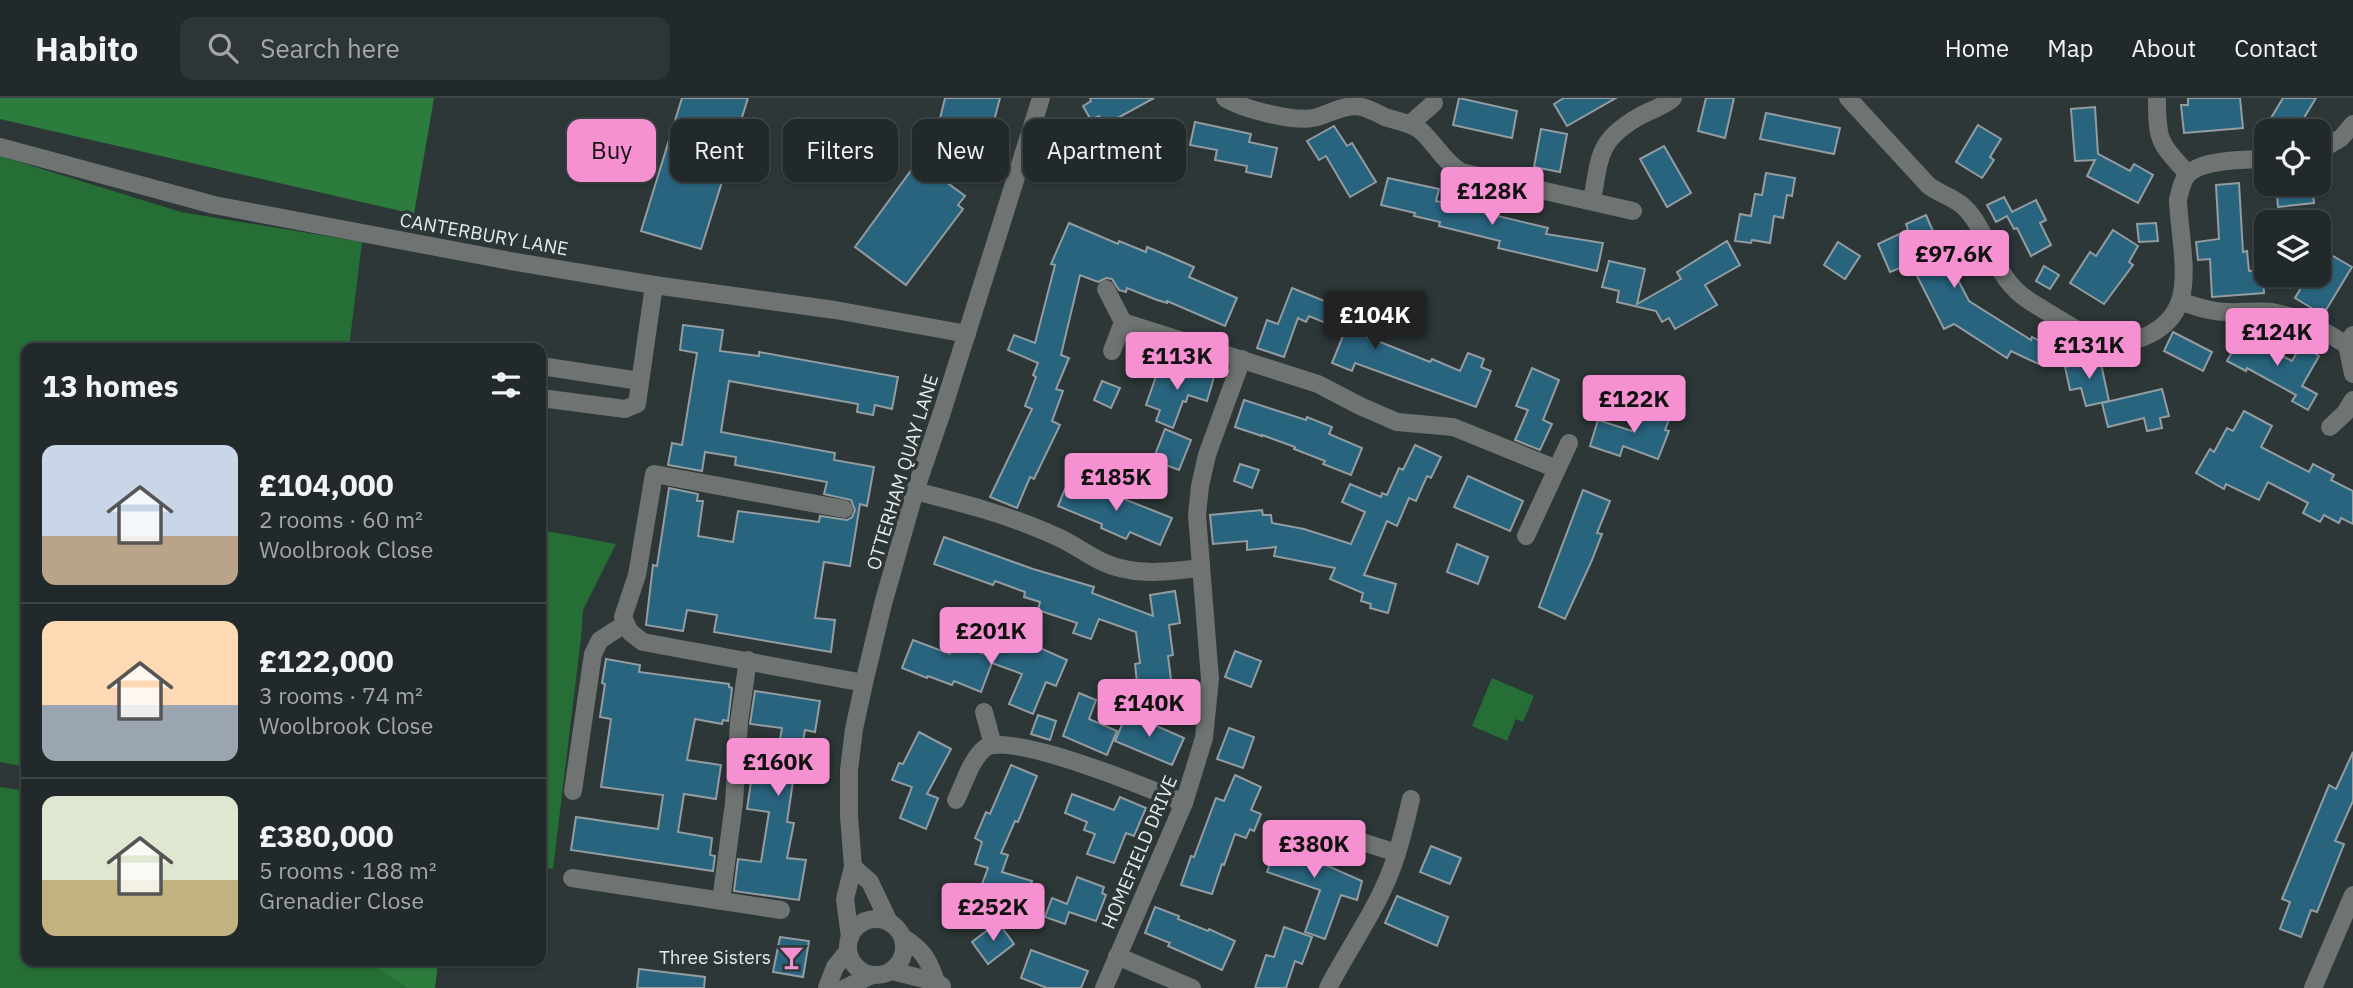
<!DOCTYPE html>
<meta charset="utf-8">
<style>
body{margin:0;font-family:"IBM Plex Sans",sans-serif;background:#2e3536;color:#f1f3f6;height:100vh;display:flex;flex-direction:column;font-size:26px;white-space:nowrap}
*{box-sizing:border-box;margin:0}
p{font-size:23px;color:#a2a6a8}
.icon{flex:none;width:38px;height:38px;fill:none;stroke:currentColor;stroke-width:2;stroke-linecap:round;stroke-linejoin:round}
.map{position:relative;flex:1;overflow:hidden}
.sheet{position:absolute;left:21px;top:245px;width:525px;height:623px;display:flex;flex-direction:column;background:#22292a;border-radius:14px;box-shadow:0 2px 5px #0004,0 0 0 2px #3f4547}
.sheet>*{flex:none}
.banner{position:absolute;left:567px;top:21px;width:665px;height:63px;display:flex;gap:14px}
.controls{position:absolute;left:2254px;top:21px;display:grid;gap:14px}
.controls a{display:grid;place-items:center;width:77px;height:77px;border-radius:14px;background:#22292a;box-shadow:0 2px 5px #0004,0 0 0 2px #3f4547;font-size:35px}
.price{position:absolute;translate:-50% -60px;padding:0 16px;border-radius:7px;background:#f590d1;color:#111;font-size:23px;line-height:46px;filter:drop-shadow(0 2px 4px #0008)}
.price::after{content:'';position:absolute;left:50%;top:42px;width:21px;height:16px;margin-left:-10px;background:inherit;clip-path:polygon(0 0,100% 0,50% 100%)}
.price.on{background:#222;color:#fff}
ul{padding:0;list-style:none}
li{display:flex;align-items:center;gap:21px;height:175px;padding:0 21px}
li+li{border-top:2px solid #3f4547}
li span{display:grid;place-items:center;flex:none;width:196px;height:140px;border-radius:14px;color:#555}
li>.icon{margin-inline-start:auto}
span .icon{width:84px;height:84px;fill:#fffc;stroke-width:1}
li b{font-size:30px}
h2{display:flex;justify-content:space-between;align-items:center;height:84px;padding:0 21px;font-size:30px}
.tag{padding:0 24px;border-radius:14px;background:#22292a;box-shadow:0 2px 5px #0004,0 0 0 2px #3f4547;font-size:24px;line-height:63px}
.tag.on{background:#f590d1;color:#111}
header{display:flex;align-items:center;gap:42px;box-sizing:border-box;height:98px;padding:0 35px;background:#22292a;border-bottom:2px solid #3f4547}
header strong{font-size:33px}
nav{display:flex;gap:38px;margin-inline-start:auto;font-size:24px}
.search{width:490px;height:63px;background:#2e3536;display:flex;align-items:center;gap:18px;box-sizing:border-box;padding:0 24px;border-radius:14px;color:#a2a6a8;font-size:26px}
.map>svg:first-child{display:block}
.green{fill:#256e35}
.forest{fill:#2c7d3d}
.building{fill:#29647f;stroke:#929ca1;stroke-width:2}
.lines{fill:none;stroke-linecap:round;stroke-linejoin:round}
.minor{stroke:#6f7372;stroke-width:18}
.labels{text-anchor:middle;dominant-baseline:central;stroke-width:7;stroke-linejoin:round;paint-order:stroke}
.street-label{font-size:19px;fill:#e3eaea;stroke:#2d3738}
.poi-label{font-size:19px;fill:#e3eaea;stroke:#2d3738;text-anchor:end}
</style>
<header>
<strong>Habito</strong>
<div class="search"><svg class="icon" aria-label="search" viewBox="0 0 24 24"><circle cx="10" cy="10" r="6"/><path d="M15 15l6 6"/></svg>Search here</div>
<nav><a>Home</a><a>Map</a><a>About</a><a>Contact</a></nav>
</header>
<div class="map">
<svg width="2353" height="890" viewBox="0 0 2353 890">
<rect width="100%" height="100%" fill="#2d3738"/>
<g class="green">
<path d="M 0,58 L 181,114 L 362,144 L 349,250 L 26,250 L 26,669 L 0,664 Z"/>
<path d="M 541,432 L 616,446 L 583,512 L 581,540 L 553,771 L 541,769 Z"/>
<path d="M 1492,580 L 1534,598 L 1523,624 L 1516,621 L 1507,643 L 1472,628 Z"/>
<path d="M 0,689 L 26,693 L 26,863 L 438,863 L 435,890 L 0,890 Z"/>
</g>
<g class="forest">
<path d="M 0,0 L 434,0 L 414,116 L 0,21 Z"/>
<path d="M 367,863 L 438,863 L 435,890 L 408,890 Z"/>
</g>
<g class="building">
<path d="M 682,0 L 748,0 L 701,151 L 641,133 Z"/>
<path d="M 945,0 L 1000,0 L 989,42 L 938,29 Z"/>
<path d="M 1090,0 L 1154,0 L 1105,27 L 1099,18 L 1091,22 L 1083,8 L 1091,3 Z"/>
<path d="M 1459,0 L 1517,13 L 1512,40 L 1453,27 Z"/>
<path d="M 1564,0 L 1616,0 L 1567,28 L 1554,6 Z"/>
<path d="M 1706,0 L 1734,0 L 1725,40 L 1698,33 Z"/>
<path d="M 2188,0 L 2240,0 L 2243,30 L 2184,35 L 2181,7 L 2188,7 Z"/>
<path d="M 2283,0 L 2316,0 L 2296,33 L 2281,33 L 2268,25 Z"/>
<path d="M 2095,9 L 2098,56 L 2130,73 L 2134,66 L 2153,77 L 2138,105 L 2087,78 L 2095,62 L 2075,63 L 2071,11 Z"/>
<path d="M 1766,15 L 1840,30 L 1834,56 L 1760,41 Z"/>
<path d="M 1195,24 L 1251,36 L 1249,44 L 1277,50 L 1271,79 L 1246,74 L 1247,68 L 1215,62 L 1217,52 L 1190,47 Z"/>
<path d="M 1978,27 L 2001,41 L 1990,59 L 1994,62 L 1982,80 L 1956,64 Z"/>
<path d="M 1334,28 L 1347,48 L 1352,45 L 1376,84 L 1350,99 L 1326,58 L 1319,62 L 1307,43 Z"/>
<path d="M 1541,31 L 1567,36 L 1560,74 L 1534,69 Z"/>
<path d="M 1664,48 L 1691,95 L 1667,109 L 1640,61 Z"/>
<path d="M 918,63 L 965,98 L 958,107 L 963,111 L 906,187 L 855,149 Z"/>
<path d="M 1766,75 L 1795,80 L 1792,98 L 1787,97 L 1783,120 L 1774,118 L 1770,145 L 1752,142 L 1751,145 L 1735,143 L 1740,116 L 1751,118 L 1755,96 L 1762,97 Z"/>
<path d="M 1388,80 L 1439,91 L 1436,103 L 1548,130 L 1546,136 L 1603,145 L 1597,173 L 1498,150 L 1500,143 L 1439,128 L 1440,124 L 1414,118 L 1415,115 L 1381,107 Z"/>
<path d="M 2239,85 L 2243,154 L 2247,153 L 2249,173 L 2263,172 L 2264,195 L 2212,199 L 2210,161 L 2198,162 L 2196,144 L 2219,141 L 2216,87 Z"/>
<path d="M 2276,86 L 2312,86 L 2314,105 L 2278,109 Z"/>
<path d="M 2004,99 L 2012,114 L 2036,102 L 2046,122 L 2040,125 L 2051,147 L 2031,158 L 2017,130 L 2014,131 L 2007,118 L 1996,124 L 1987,107 Z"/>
<path d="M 1926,117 L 1939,147 L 1958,137 L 1967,154 L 1948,163 L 1969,203 L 2031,242 L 2032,239 L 2052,249 L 2043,268 L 2011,253 L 2007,260 L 1954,226 L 1944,231 L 1913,170 L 1902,175 L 1900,170 L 1890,174 L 1878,146 L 1908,132 L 1906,126 Z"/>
<path d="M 1069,125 L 1118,146 L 1119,143 L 1146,154 L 1147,149 L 1171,159 L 1194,169 L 1189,179 L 1237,200 L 1225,228 L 1167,203 L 1167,205 L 1157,202 L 1127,190 L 1126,194 L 1119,192 L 1112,181 L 1106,180 L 1098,184 L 1080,177 L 1061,257 L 1069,260 L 1056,291 L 1063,293 L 1052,323 L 1060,327 L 1034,381 L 1030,379 L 1017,410 L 990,399 L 1032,311 L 1025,308 L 1036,279 L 1033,277 L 1038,265 L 1008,252 L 1014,237 L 1035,245 L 1055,167 L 1051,166 Z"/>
<path d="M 2156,125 L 2158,143 L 2139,144 L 2137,126 Z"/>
<path d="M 2113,132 L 2138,148 L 2129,164 L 2133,167 L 2104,206 L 2070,185 L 2090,154 L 2096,158 Z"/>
<path d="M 1727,143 L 1740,167 L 1705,187 L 1717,207 L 1675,231 L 1669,220 L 1662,224 L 1656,213 L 1617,204 L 1619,193 L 1602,189 L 1609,163 L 1645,171 L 1637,206 L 1681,181 L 1677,174 Z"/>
<path d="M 1838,144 L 1860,158 L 1845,181 L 1824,167 Z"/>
<path d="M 2333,158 L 2352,169 L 2323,217 L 2295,200 L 2307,180 L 2316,186 Z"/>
<path d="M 2044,168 L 2059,177 L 2050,191 L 2036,183 Z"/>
<path d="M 1292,190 L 1362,218 L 1355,234 L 1430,264 L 1432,261 L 1460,273 L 1468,255 L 1484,261 L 1481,269 L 1491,273 L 1476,309 L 1355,265 L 1352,273 L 1332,265 L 1345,233 L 1309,218 L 1306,224 L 1298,220 L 1284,259 L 1257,250 L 1267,222 L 1278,226 Z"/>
<path d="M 683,227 L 723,232 L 720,253 L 759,258 L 759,254 L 898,279 L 892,311 L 875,307 L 873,317 L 857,314 L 858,306 L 729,283 L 721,334 L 835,355 L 834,362 L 874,369 L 867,408 L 860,406 L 850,468 L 824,464 L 815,520 L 835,522 L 831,554 L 714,534 L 717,517 L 687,512 L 683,533 L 646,527 L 653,467 L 657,468 L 669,390 L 698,396 L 697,403 L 703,403 L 698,438 L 733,444 L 738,413 L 819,424 L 820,418 L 847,422 L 852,419 L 855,412 L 851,402 L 824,396 L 827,384 L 735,367 L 736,359 L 705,354 L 702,373 L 668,367 L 672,345 L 682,347 L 697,255 L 680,252 Z"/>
<path d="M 2173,234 L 2212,254 L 2203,273 L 2164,253 Z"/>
<path d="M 2241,237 L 2292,263 L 2301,247 L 2319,258 L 2302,288 L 2317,296 L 2308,312 L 2292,303 L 2296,297 L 2247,270 L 2246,273 L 2227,263 Z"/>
<path d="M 2100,261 L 2109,303 L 2086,308 L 2081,290 L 2070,292 L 2065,269 Z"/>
<path d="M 1181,269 L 1214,279 L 1207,303 L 1188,297 L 1186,304 L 1183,303 L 1173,330 L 1156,323 L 1160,312 L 1146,307 L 1159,270 L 1178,277 Z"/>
<path d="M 1532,270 L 1559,282 L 1543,322 L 1552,326 L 1540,352 L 1515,342 L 1528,312 L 1516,308 Z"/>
<path d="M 1102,283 L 1120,290 L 1111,310 L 1094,302 Z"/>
<path d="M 2162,291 L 2169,318 L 2160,320 L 2162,330 L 2147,333 L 2144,320 L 2108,329 L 2102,305 Z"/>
<path d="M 1244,302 L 1306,322 L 1307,319 L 1332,329 L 1329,336 L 1362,350 L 1351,377 L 1323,366 L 1325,363 L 1294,351 L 1295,349 L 1262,337 L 1262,338 L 1235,329 Z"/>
<path d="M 1652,312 L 1670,319 L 1665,332 L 1669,333 L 1658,361 L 1623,348 L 1620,358 L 1590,348 L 1598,322 L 1632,333 L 1639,313 L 1651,317 Z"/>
<path d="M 2244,313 L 2272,328 L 2261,349 L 2309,374 L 2313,366 L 2334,377 L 2331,382 L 2353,393 L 2353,426 L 2341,420 L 2339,425 L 2324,417 L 2320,424 L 2303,415 L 2308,405 L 2268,384 L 2259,402 L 2226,386 L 2224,391 L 2196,375 L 2210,351 L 2214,354 L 2227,330 L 2233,333 Z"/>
<path d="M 1165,331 L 1191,342 L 1179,372 L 1153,362 Z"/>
<path d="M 1415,347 L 1441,359 L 1431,380 L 1427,378 L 1416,403 L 1409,400 L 1397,428 L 1387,423 L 1364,477 L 1396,486 L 1388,515 L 1370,510 L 1371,506 L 1361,503 L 1363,495 L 1330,481 L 1335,470 L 1274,458 L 1276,449 L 1247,452 L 1247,443 L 1213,446 L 1210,417 L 1262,412 L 1263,417 L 1271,417 L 1272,425 L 1304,431 L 1351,446 L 1365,414 L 1342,404 L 1350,386 L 1381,399 L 1382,395 L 1387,397 L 1399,370 L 1403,372 Z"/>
<path d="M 1240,366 L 1259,372 L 1252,390 L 1234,383 Z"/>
<path d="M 1468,378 L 1523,403 L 1510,433 L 1454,409 Z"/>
<path d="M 1067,386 L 1083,393 L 1086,386 L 1172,420 L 1160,447 L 1130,434 L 1126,441 L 1101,430 L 1102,426 L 1058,408 Z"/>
<path d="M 1583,392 L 1610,403 L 1597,435 L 1602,436 L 1592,462 L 1565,521 L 1539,509 Z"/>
<path d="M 944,439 L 1033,471 L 1094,489 L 1092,495 L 1153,518 L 1150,497 L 1175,493 L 1180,525 L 1169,527 L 1173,557 L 1168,558 L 1172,589 L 1138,594 L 1135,566 L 1140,565 L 1136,534 L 1099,521 L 1091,541 L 1073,535 L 1077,525 L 1038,512 L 1040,504 L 1024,499 L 1025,494 L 995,483 L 993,487 L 934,466 Z"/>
<path d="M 1457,446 L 1488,459 L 1478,486 L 1447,474 Z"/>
<path d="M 1015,534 L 1033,541 L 1031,546 L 1067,562 L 1056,588 L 1046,584 L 1033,616 L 1009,606 L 1022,576 L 992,565 L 981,594 L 954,583 L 952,587 L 928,578 L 927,580 L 902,570 L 913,542 L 950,556 L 954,545 L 992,559 L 997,546 L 1008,550 Z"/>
<path d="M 1235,553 L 1261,563 L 1251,589 L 1225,579 Z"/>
<path d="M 606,561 L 640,567 L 639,574 L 729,586 L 729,589 L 732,590 L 728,623 L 723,622 L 722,626 L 695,621 L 687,662 L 721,667 L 716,701 L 684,696 L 678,734 L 712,740 L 710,757 L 715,758 L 713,773 L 571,752 L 576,719 L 658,731 L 663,697 L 601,689 L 611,621 L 600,619 L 605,586 L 602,585 Z"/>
<path d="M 755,593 L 820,603 L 815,634 L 805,632 L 796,684 L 793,683 L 787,724 L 794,725 L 787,760 L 806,762 L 799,802 L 734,793 L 738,761 L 761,764 L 769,714 L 747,711 L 752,677 L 773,681 L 782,630 L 750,626 Z"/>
<path d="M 1079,595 L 1096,602 L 1089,621 L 1117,633 L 1107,657 L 1063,638 Z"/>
<path d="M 1127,615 L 1184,640 L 1172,667 L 1115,643 Z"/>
<path d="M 1038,617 L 1056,623 L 1050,642 L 1031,636 Z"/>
<path d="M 1229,630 L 1254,639 L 1243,670 L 1217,661 Z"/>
<path d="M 919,634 L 951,651 L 927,696 L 938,700 L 926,731 L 900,720 L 912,689 L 892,682 L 899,665 L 903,666 Z"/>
<path d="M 2353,654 L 2353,703 L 2335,743 L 2344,746 L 2317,814 L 2311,812 L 2301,839 L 2280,831 L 2290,804 L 2282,801 L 2329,687 L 2336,691 Z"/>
<path d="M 1011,667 L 1037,678 L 1018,724 L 1015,723 L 1001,755 L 1008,757 L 1002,774 L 1032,783 L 1027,800 L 1007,794 L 999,814 L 975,805 L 988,770 L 975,766 L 982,744 L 975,740 L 986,714 L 990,716 Z"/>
<path d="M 1235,677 L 1261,689 L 1251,712 L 1261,716 L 1254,733 L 1250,731 L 1246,740 L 1235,736 L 1224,767 L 1222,766 L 1212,796 L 1181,787 L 1191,758 L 1194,759 L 1216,700 L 1224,703 Z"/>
<path d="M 1072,696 L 1114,712 L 1120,699 L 1146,710 L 1134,738 L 1126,735 L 1114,765 L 1087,756 L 1095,736 L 1084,732 L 1087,724 L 1065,715 Z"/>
<path d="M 1280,737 L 1313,748 L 1312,752 L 1324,756 L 1321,765 L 1362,783 L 1357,802 L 1341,797 L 1325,841 L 1305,834 L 1320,792 L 1267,774 Z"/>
<path d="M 1431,748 L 1461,760 L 1450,786 L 1420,774 Z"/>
<path d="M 1077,779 L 1104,789 L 1102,795 L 1106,797 L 1096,823 L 1069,814 L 1065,826 L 1045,819 L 1052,800 L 1067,806 Z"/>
<path d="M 1397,798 L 1448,819 L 1437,848 L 1385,825 Z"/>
<path d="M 1155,809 L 1179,818 L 1178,821 L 1208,833 L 1209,831 L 1235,843 L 1222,872 L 1168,848 L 1170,845 L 1145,835 Z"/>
<path d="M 998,824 L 1014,846 L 988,866 L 972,844 Z"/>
<path d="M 1284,829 L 1312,839 L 1302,866 L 1295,863 L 1286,890 L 1255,890 L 1266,857 L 1274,859 Z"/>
<path d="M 780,839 L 809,843 L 803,879 L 773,874 Z"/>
<path d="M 1031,852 L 1088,873 L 1081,890 L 1047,890 L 1021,880 Z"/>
<path d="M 639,871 L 705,879 L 704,890 L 637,890 Z"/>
</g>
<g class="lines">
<g class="minor">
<path d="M 1225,0 C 1243,11 1293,24 1313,20 C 1331,16 1346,4 1365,10 C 1372,12 1378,16 1385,19 C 1396,23 1409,24 1420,32 C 1435,45 1443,63 1461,74 L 1633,113"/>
<path d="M 1848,0 L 1928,87 C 1939,96 1954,99 1964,109 C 1987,131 1991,167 2014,190 C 2023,201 2037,207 2049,215 C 2066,225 2086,239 2106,243 C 2135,249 2170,232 2180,203 C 2189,176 2179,132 2178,102 C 2180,94 2182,82 2188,76 C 2203,61 2246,62 2266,61"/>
<path d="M 2157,0 C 2157,44 2159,44 2188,76"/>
<path d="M 1410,26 L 1434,5"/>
<path d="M 0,49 L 214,107 L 510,163 L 654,187 L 835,212 L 967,236"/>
<path d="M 2319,53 L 2341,40 L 2353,26"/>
<path d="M 1592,103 C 1600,59 1597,42 1640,18 C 1650,12 1664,9 1673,0"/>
<path d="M 1106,191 L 1123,224 L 1112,253"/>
<path d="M 2180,203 C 2196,209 2211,214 2228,214 C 2242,215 2258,212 2272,214 C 2301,219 2322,232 2347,247 L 2353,237"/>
<path d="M 1123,224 L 1318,286 L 1360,308 L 1397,324 L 1453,329 L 1557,371"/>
<path d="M 2347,247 L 2353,276"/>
<path d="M 541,268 L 640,283"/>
<path d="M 541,300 L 625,311 L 637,306 L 654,187"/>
<path d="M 2330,329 L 2345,315 L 2353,302"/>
<path d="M 915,393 C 962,405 1009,417 1053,437 C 1076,446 1096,465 1120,470 C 1146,477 1174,473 1200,470"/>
<path d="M 844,411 L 654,376 L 637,477 L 623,519 L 630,534 L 643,544 L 864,585"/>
<path d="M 1526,438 L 1569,345"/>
<path d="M 984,614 L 993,647"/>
<path d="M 573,693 L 593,556 L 600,542 L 625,526"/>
<path d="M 956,702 C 964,686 971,661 985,650 C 1009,632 1153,692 1184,705"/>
<path d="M 1359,743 L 1397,755"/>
<path d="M 853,769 L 870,784 L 889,824"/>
<path d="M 572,780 L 781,812"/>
<path d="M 721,803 L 734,705 L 739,624 L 748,562"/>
<circle cx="876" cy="849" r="28"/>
<path d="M 850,839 L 845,801 L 853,769 L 849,718 L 849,672 L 854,631 L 864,585 L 883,506 L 915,393 L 942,314 L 1041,0"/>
<path d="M 904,840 C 923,852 929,862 936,884"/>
<path d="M 1117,858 L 1192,890"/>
<path d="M 892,873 L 936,884 L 942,888"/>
<path d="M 827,890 L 835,869 L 848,853"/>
<path d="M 845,890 L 872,877"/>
<path d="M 1104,890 L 1184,705 L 1204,640 L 1210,581 L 1197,417 L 1200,388 L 1207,357 L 1242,261"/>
<path d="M 1328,890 C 1348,851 1374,816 1390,775 C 1400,751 1405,726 1411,701"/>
<path d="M 2313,890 L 2353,797"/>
</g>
</g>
<defs>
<symbol id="bar-bare" viewBox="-9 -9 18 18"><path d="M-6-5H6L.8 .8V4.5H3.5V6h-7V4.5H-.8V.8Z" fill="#f590d1" stroke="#2d3738" stroke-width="2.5" paint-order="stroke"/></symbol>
</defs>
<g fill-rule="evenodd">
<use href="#bar-bare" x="774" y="842" width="35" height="35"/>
</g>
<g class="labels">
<g class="street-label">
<text transform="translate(484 136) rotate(10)">CANTERBURY LANE</text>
<text transform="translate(902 374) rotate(-73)">OTTERHAM QUAY LANE</text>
<text transform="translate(1139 754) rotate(-67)">HOMEFIELD DRIVE</text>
</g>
<g class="poi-label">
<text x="771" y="859">Three Sisters</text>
</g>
</g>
</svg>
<div class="controls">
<a><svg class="icon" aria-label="locate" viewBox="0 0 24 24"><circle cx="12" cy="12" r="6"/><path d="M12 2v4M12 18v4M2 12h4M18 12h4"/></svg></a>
<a><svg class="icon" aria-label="layers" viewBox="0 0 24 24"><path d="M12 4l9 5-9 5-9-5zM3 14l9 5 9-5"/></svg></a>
</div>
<b class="price" style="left:1492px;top:129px">£128K</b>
<b class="price" style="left:1954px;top:192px">£97.6K</b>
<b class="price on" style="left:1375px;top:253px">£104K</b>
<b class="price" style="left:2277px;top:270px">£124K</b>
<b class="price" style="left:2089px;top:283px">£131K</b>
<b class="price" style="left:1177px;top:294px">£113K</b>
<b class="price" style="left:1634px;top:337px">£122K</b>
<b class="price" style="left:1116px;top:415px">£185K</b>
<b class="price" style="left:991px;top:569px">£201K</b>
<b class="price" style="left:1149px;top:641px">£140K</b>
<b class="price" style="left:778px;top:700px">£160K</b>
<b class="price" style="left:1314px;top:782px">£380K</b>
<b class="price" style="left:993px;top:845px">£252K</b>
<div class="banner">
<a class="tag on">Buy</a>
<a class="tag">Rent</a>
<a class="tag">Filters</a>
<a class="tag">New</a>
<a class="tag">Apartment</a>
</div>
<section class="sheet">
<h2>13 homes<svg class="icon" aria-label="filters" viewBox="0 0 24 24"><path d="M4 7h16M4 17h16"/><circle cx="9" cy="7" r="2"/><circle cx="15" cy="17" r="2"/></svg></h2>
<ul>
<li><span style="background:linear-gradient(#c9d6e8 65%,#b9a48a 0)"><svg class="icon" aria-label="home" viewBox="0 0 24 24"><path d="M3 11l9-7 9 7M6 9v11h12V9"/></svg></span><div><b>£104,000</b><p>2 rooms · 60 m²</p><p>Woolbrook Close</p></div></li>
<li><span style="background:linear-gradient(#ffd9b3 60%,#9aa5b1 0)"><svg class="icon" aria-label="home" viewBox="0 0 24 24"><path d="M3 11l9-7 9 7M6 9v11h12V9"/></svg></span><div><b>£122,000</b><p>3 rooms · 74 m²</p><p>Woolbrook Close</p></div></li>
<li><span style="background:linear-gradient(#dfe7d0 60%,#c2b280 0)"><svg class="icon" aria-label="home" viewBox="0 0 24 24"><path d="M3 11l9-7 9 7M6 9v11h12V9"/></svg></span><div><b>£380,000</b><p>5 rooms · 188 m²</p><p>Grenadier Close</p></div></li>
</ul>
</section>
</div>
